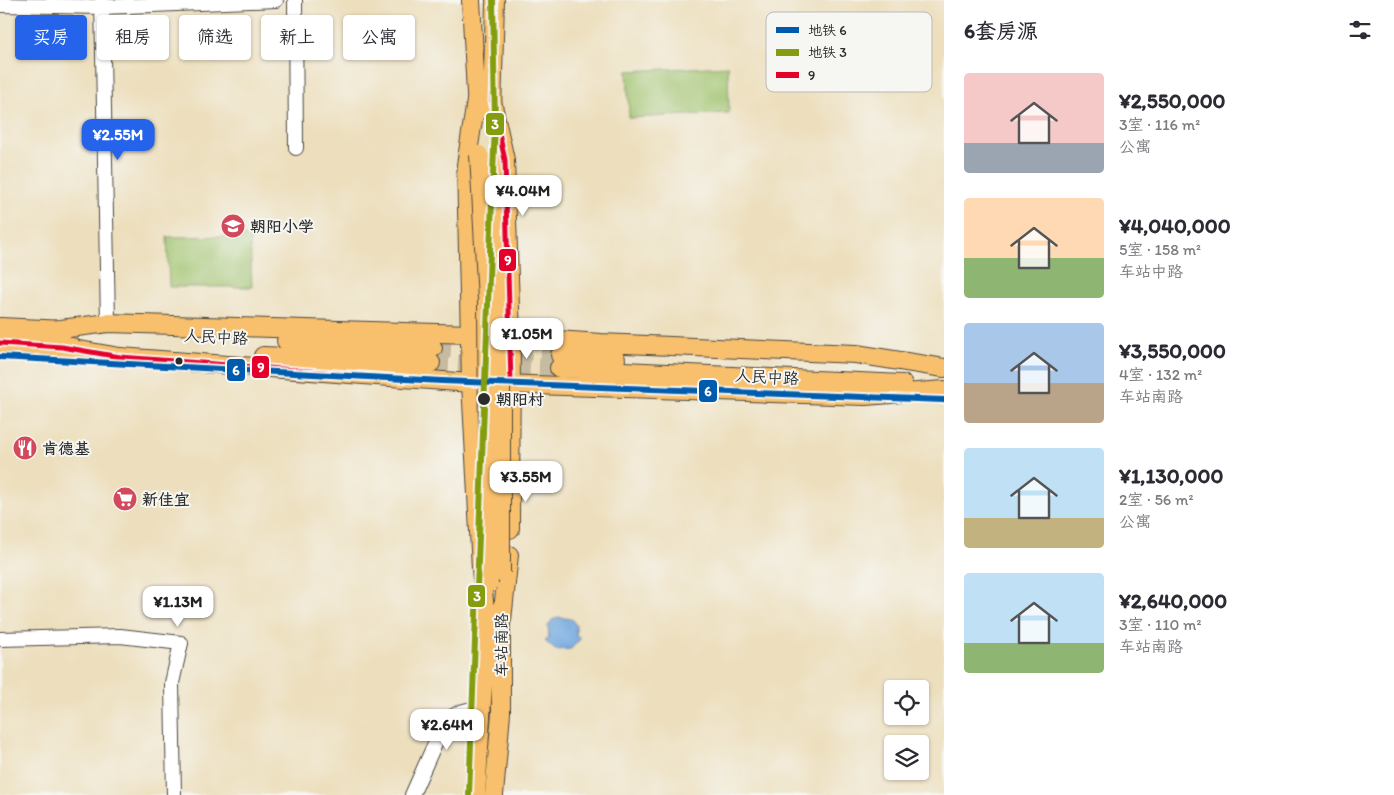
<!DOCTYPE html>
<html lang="zh">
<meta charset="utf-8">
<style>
body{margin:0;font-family:Itim,"LXGW WenKai TC",sans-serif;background:#f2f2f3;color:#2b2b33;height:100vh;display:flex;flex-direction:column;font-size:19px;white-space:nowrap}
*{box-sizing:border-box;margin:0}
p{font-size:16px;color:#7c7c81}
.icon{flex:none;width:28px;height:28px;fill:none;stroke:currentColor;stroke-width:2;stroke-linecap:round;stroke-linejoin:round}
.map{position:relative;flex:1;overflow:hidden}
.sheet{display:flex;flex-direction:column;background:#fff;width:450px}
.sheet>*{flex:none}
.hud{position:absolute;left:15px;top:15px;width:475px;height:45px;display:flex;gap:10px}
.fabs{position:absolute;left:884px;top:680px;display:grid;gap:10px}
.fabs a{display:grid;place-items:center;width:45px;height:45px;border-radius:5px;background:#fff;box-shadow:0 1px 4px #0004;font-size:25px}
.price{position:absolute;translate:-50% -42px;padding:0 11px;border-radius:10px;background:#fff;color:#222;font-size:16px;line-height:32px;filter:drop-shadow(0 1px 2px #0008)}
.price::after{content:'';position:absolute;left:50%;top:30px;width:15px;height:11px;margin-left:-8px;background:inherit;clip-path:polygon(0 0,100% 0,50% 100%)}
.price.on{background:#2563eb;color:#fff}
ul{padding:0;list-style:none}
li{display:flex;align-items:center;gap:15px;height:125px;padding:0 20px}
li span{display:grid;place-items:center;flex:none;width:140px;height:100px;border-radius:5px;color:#555}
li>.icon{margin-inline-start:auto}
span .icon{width:60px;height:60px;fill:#fffc;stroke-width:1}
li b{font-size:21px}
h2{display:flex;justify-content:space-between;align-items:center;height:60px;padding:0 20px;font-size:21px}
.chip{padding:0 18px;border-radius:5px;background:#fff;box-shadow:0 1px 4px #0004;font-size:18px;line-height:45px}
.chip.on{background:#2563eb;color:#fff}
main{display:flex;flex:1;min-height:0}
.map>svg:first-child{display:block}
.green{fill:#9ec16a;stroke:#64764a}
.water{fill:#70a7de;stroke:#4e6984}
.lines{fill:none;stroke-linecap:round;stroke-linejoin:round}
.major-tunnel{stroke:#c6bba0;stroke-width:18;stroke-dasharray:18 9;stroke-linecap:butt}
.minor-casing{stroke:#484641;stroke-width:16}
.major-casing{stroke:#484641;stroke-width:20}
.minor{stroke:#fff;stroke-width:14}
.major{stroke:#f8bf6c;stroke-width:18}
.major-bridge-casing{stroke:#484641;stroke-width:20;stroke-linecap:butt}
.major-bridge{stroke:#f8bf6c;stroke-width:18}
.bus-1-casing{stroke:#f6f6f2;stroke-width:9}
.bus-1{stroke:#e4002b;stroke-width:5}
.metro-1-casing{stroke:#f6f6f2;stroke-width:10}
.metro-2-casing{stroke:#f6f6f2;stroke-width:10}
.metro-1{stroke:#005bac;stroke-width:6}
.metro-2{stroke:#859c0f;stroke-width:6}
.bus-dot{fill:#2b2b2b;stroke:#f6f6f2;stroke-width:2}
.labels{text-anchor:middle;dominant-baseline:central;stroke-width:4;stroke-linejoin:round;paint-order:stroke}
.poi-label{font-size:16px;font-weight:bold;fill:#2b2b2b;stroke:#f6f6f2;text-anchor:start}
.street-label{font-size:16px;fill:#2b2b2b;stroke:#f6f6f2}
.stop-label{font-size:16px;font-weight:bold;fill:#2b2b2b;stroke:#f6f6f2;text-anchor:start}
.key{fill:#f6f6f2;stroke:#b9b9b6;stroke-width:1}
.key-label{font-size:14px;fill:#2b2b2b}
.line-badge{stroke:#f6f6f2;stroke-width:2}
.badge-label{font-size:14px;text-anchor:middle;font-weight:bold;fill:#fff}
</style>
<main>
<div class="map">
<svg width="944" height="795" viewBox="0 0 944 795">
<rect width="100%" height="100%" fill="#f6f6f2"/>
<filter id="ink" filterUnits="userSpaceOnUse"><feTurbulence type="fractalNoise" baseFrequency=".02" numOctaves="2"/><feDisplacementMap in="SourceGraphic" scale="10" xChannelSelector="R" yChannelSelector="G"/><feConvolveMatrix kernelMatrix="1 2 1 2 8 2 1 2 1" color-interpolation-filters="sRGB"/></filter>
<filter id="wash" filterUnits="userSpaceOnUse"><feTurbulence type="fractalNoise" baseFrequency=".0096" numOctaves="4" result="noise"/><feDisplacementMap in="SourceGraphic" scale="20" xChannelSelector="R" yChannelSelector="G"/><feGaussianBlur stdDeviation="1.12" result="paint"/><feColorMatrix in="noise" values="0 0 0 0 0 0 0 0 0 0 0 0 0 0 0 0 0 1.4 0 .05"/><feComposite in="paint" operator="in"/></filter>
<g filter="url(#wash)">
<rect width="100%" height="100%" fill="#eddfbd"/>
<g class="green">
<path d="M 728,66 L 729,113 L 629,118 L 627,71 Z"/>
<path d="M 250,236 L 252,287 L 169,287 L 167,237 Z"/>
</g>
<path class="water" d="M 558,617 L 572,619 L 576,626 L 576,636 L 581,638 L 571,649 L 555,650 L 545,641 L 549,638 L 548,626 L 552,620 Z"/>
</g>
<g filter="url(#ink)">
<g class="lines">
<g class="major-tunnel">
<path d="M 433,348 L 560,355"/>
<path d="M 431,363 L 559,368"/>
</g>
<defs>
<g id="minor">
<path d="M 102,0 L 108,323"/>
<path d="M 295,0 L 296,148"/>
<path d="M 0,5 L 103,7 L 276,0"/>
<path d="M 0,639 L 120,636 L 181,643 L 172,683 L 174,795"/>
<path d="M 412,795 L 445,721 L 460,712 L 483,706"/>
</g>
<g id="major">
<path d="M 471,0 L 477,112"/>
<path d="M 476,101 L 466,165 L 471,383 L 481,569 L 487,633"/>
<path d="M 492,101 L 505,160 L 511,337 L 510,529"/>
<path d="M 492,112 L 495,0"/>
<path d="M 0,327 L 65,330"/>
<path d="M 53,330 L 108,323 L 470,334 L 601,343 L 856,354 L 944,368"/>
<path d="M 286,341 L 433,348"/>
<path d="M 0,343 L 72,347"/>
<path d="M 62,347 L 120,357 L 471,383 L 865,396 L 944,390"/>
<path d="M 560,355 L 616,359"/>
<path d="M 263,356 L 431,363"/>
<path d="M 559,368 L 903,384"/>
<path d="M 502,620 L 509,555"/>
<path d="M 476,795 L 487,623"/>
<path d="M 494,795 L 501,713 L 501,608"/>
</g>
</defs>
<use href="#minor" class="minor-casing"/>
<use href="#major" class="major-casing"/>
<use href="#minor" class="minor"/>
<use href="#major" class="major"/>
<defs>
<g id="major-bridge">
<path d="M 479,155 L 487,300 L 489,583"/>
<path d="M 495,160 L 501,308 L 501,573"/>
</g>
</defs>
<use href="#major-bridge" class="major-bridge-casing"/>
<use href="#major-bridge" class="major-bridge"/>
<defs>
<path id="bus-1" d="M 0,343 L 62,347 L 120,357 L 471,383 L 511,383 L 505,160 L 492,101 L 495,0"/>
</defs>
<use href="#bus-1" class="bus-1-casing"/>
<use href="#bus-1" class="bus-1"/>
<defs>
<path id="metro-1" d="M 0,357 L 442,381 L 944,400"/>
<path id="metro-2" d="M 469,795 L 495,123 L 493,0"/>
</defs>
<use href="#metro-1" class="metro-1-casing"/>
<use href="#metro-2" class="metro-2-casing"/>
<use href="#metro-1" class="metro-1"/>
<use href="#metro-2" class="metro-2"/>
</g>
</g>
<defs>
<symbol id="school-disc" viewBox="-11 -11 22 22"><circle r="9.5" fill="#d1495b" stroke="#f6f6f2"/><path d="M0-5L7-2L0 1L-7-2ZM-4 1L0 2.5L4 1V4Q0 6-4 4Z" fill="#fff"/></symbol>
<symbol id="restaurant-disc" viewBox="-11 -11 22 22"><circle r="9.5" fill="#d1495b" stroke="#f6f6f2"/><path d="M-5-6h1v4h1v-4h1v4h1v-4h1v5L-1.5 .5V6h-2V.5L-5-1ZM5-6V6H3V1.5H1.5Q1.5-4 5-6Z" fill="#fff"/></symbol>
<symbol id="supermarket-disc" viewBox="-11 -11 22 22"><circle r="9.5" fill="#d1495b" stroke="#f6f6f2"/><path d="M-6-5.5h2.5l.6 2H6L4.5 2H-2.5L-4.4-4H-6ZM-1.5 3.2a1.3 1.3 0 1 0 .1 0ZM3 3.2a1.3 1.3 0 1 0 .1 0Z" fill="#fff"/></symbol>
</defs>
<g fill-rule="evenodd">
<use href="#school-disc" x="219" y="212" width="28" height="28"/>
<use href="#restaurant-disc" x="11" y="434" width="28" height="28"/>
<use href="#supermarket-disc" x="111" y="485" width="28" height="28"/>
</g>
<g class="bus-dot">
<circle cx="179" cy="361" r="4.5"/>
<circle cx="484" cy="399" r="7"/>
</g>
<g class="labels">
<g class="poi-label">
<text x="250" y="226">朝阳小学</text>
<text x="42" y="448">肯德基</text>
<text x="142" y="499">新佳宜</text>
</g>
<g class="street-label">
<text transform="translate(216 337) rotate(3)">人民中路</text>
<text transform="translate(767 377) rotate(3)">人民中路</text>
<text transform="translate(501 645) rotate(-90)">车站南路</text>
</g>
<g class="stop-label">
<text x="496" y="399">朝阳村</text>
</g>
</g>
<rect x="766" y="12" width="166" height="80" rx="8" class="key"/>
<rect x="776" y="27" width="23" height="6" fill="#005bac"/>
<rect x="776" y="49" width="23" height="7" fill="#859c0f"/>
<rect x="776" y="72" width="23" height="6" fill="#e4002b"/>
<g class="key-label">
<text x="808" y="35">地铁 6</text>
<text x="808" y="57">地铁 3</text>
<text x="808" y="80">9</text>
</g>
<g class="line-badge">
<rect x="485" y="112" width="20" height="24" rx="5" fill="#859c0f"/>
<rect x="498" y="248" width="19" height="24" rx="5" fill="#e4002b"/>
<rect x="251" y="355" width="19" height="24" rx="5" fill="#e4002b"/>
<rect x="226" y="358" width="20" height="24" rx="5" fill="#005bac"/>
<rect x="698" y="379" width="20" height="24" rx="5" fill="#005bac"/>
<rect x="467" y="584" width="19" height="24" rx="5" fill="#859c0f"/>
</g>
<g class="badge-label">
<text x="495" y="129">3</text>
<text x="508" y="265">9</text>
<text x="261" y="372">9</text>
<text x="236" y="375">6</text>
<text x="708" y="396">6</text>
<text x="477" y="601">3</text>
</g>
</svg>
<div class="fabs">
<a><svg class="icon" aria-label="locate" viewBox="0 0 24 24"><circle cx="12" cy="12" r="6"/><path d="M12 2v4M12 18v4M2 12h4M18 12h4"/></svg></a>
<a><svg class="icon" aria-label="layers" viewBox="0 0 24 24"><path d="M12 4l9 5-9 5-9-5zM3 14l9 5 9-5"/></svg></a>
</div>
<b class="price on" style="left:118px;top:161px">¥2.55M</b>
<b class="price" style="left:523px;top:217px">¥4.04M</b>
<b class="price" style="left:527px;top:360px">¥1.05M</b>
<b class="price" style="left:526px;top:503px">¥3.55M</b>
<b class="price" style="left:178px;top:628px">¥1.13M</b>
<b class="price" style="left:447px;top:751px">¥2.64M</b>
<div class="hud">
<a class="chip on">买房</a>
<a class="chip">租房</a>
<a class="chip">筛选</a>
<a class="chip">新上</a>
<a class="chip">公寓</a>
</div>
</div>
<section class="sheet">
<h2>6套房源<svg class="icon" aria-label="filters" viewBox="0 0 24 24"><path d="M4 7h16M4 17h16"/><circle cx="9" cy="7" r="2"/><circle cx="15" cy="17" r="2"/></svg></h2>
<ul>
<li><span style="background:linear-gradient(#f6c9c9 70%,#9aa5b1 0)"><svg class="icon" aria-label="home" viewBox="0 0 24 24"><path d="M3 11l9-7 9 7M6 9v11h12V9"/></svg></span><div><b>¥2,550,000</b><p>3室 · 116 m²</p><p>公寓</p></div></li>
<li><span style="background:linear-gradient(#ffd9b3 60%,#8fb573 0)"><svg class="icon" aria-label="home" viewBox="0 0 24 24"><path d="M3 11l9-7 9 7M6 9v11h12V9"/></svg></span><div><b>¥4,040,000</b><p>5室 · 158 m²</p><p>车站中路</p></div></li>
<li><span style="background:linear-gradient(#a9c7e8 60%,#b9a48a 0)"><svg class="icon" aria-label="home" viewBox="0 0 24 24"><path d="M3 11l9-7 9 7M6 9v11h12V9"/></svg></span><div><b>¥3,550,000</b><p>4室 · 132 m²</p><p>车站南路</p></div></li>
<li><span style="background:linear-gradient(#bfe0f5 70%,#c2b280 0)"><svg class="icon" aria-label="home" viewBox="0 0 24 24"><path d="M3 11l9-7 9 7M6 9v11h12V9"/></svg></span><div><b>¥1,130,000</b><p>2室 · 56 m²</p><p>公寓</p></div></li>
<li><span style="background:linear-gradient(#bfe0f5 70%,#8fb573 0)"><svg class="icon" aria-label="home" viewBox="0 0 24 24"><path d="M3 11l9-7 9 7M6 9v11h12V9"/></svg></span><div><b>¥2,640,000</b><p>3室 · 110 m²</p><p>车站南路</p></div></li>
</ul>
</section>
</main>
